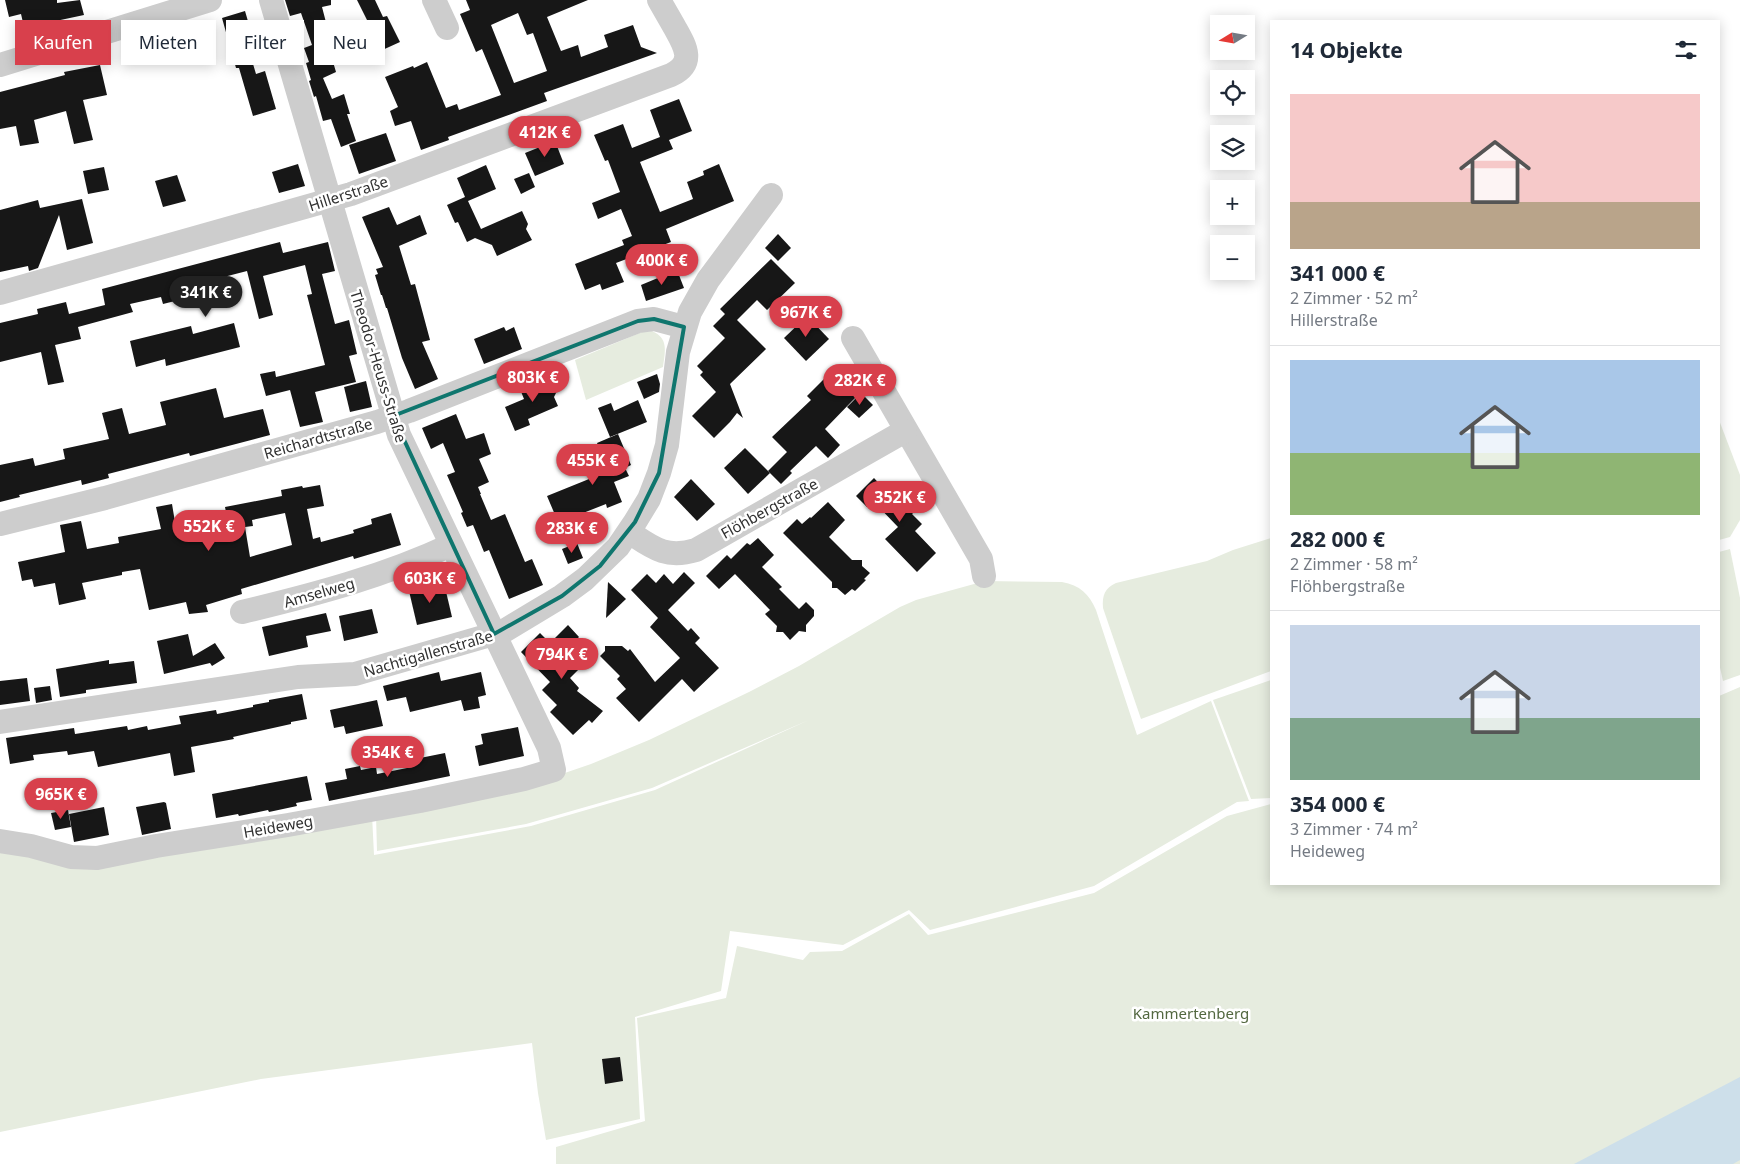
<!DOCTYPE html>
<html lang="de">
<meta charset="utf-8">
<style>
body{margin:0;font-family:"Noto Sans",sans-serif;background:#f2f2f3;color:#1f2937;height:100vh;display:flex;flex-direction:column;font-size:19px;white-space:nowrap}
*{box-sizing:border-box;margin:0}
p{font-size:16px;color:#747a83}
.icon{flex:none;width:28px;height:28px;fill:none;stroke:currentColor;stroke-width:2;stroke-linecap:round;stroke-linejoin:round}
.map{position:relative;flex:1;overflow:hidden}
.panel{position:absolute;left:1270px;top:20px;width:450px;height:865px;display:flex;flex-direction:column;background:#fff;border-radius:0px;box-shadow:0 2px 12px #0003}
.panel>*{flex:none}
.banner{position:absolute;left:15px;top:20px;width:475px;height:45px;display:flex;gap:10px}
.needle{width:32px;rotate:259deg}
.fabs{position:absolute;left:1210px;top:15px;display:grid;gap:10px}
.fabs a{display:grid;place-items:center;width:45px;height:45px;border-radius:0px;background:#fff;box-shadow:0 2px 12px #0003;font-size:25px}
.price{position:absolute;translate:-50% -42px;padding:0 11px;border-radius:18px;background:#d8404c;color:#fff;font-size:16px;line-height:32px;filter:drop-shadow(0 1px 2px #0008)}
.price::after{content:'';position:absolute;left:50%;top:30px;width:15px;height:11px;margin-left:-8px;background:inherit;clip-path:polygon(0 0,100% 0,50% 100%)}
.price.on{background:#222;color:#fff}
ul{padding:0;list-style:none}
li{display:grid;align-content:center;gap:10px;height:265px;padding:0 20px}
li+li{border-top:1px solid #e0e1e3}
li span{display:grid;place-items:center;height:155px;border-radius:0px;color:#555}
li>.icon{margin-inline-start:auto}
span .icon{width:90px;height:90px;fill:#fffc;stroke-width:1}
li b{font-size:21px}
h2{display:flex;justify-content:space-between;align-items:center;height:60px;padding:0 20px;font-size:21px}
.chip{padding:0 18px;border-radius:0px;background:#fff;box-shadow:0 2px 12px #0003;font-size:18px;line-height:45px}
.chip.on{background:#d8404c;color:#fff}
.map>svg:first-child{display:block}
.green{fill:#e6ecdf}
.water{fill:#cddfea}
.building{fill:#171717;fill-rule:evenodd}
.lines{fill:none;stroke-linecap:round;stroke-linejoin:round}
.minor{stroke:#cdcdcd;stroke-width:24}
.marked{fill:none;stroke:#0f766e;stroke-width:4;stroke-linejoin:round}
.labels{text-anchor:middle;dominant-baseline:central;stroke-width:5;stroke-linejoin:round;paint-order:stroke}
.street-label{font-size:15px;fill:#303030;stroke:#fff}
.park-label{font-size:15px;fill:#536840;stroke:#fff}
</style>
<div class="map">
<svg width="1740" height="1164" viewBox="0 0 1740 1164">
<rect width="100%" height="100%" fill="#fff"/>
<g class="green">
<path d="M 652,331 C 669,338 665,352 663,367 L 586,400 L 575,360 L 642,332 Z"/>
<path d="M 1719,420 L 1740,475 L 1740,520 L 1730,537 L 1719,540 Z"/>
<path d="M 1271,538 L 1271,671 L 1141,719 L 1103,608 C 1102,595 1105,588 1116,583 L 1207,561 L 1233,550 Z"/>
<path d="M 1730,549 L 1740,598 L 1740,675 L 1723,681 L 1719,663 L 1719,552 Z"/>
<path d="M 985,581 L 1062,582 C 1080,585 1089,594 1096,610 L 1137,735 L 1211,701 L 1249,801 L 1237,802 L 1094,886 L 930,930 L 909,910 L 843,945 L 730,931 L 721,991 L 635,1017 L 640,1119 L 546,1140 L 538,1093 L 532,1043 L 261,1079 L 0,1132 L 0,847 L 38,855 L 372,815 L 374,855 L 531,826 L 655,790 L 809,720 L 652,788 L 526,824 L 377,851 L 376,815 L 556,776 L 591,764 L 649,740 L 749,692 L 799,666 L 900,607 L 916,600 Z"/>
<path d="M 1271,680 L 1271,798 L 1251,799 L 1213,700 Z"/>
<path d="M 1740,687 L 1740,1164 L 556,1164 L 556,1147 L 645,1121 L 637,1018 L 726,998 L 737,946 L 803,960 L 810,952 L 842,951 L 909,914 L 928,935 L 1094,893 L 1227,816 L 1271,804 L 1271,884 L 1719,884 L 1719,696 Z"/>
</g>
<path class="water" d="M 1740,1077 L 1740,1160 L 1733,1164 L 1574,1164 Z"/>
<g class="building">
<path d="M 5,0 L 57,0 L 57,3 L 80,0 L 84,15 L 51,22 L 52,25 L 25,31 L 21,14 L 9,17 Z"/>
<path d="M 285,0 L 331,0 L 331,5 L 322,7 L 328,30 L 324,31 L 336,72 L 323,78 L 332,99 L 344,94 L 350,114 L 347,114 L 356,141 L 341,147 L 331,119 L 323,121 L 316,96 L 314,97 L 309,81 L 311,80 L 306,63 L 309,62 L 304,48 L 312,45 L 301,13 L 290,16 Z"/>
<path d="M 357,0 L 375,0 L 383,17 L 387,16 L 400,42 L 378,52 L 365,26 L 369,24 Z"/>
<path d="M 466,0 L 588,0 L 547,17 L 561,51 L 578,45 L 581,57 L 608,47 L 604,35 L 633,25 L 641,47 L 657,53 L 544,93 L 547,101 L 448,137 L 449,140 L 421,150 L 411,121 L 395,126 L 390,111 L 398,107 L 385,77 L 413,66 L 414,68 L 427,62 L 446,108 L 457,104 L 459,110 L 501,95 L 482,49 L 476,52 L 460,14 L 470,10 ZM 518,13 L 527,35 L 533,33 L 547,71 L 514,83 L 491,25 Z"/>
<path d="M 245,11 L 252,35 L 245,37 L 256,74 L 265,71 L 276,109 L 253,116 L 239,68 L 236,68 L 222,18 Z"/>
<path d="M 100,65 L 107,95 L 83,100 L 93,140 L 74,144 L 66,111 L 34,120 L 39,143 L 20,146 L 16,126 L 0,129 L 0,92 L 65,75 L 64,72 Z"/>
<path d="M 679,99 L 692,131 L 669,140 L 673,149 L 640,162 L 660,212 L 693,199 L 687,182 L 704,175 L 703,171 L 719,164 L 734,201 L 666,229 L 671,242 L 616,263 L 624,282 L 602,290 L 600,284 L 585,290 L 575,264 L 624,245 L 622,240 L 632,236 L 621,209 L 598,219 L 592,203 L 620,192 L 608,160 L 605,161 L 594,135 L 623,124 L 632,148 L 660,137 L 650,110 Z"/>
<path d="M 386,133 L 396,161 L 359,174 L 349,145 Z"/>
<path d="M 555,141 L 564,164 L 535,176 L 525,153 Z"/>
<path d="M 298,164 L 305,186 L 279,193 L 272,172 Z"/>
<path d="M 486,165 L 496,189 L 468,201 L 481,229 L 522,211 L 528,224 L 526,229 L 532,240 L 497,256 L 492,245 L 475,238 L 467,242 L 458,222 L 455,223 L 447,205 L 465,197 L 457,178 Z"/>
<path d="M 104,167 L 109,190 L 88,194 L 83,171 Z"/>
<path d="M 529,173 L 535,187 L 521,194 L 514,179 Z"/>
<path d="M 177,175 L 186,201 L 163,207 L 155,181 Z"/>
<path d="M 82,199 L 93,243 L 67,250 L 59,215 L 38,268 L 29,271 L 28,266 L 0,272 L 0,210 L 38,200 L 40,208 Z"/>
<path d="M 389,207 L 397,225 L 420,215 L 427,234 L 399,246 L 411,285 L 415,284 L 430,340 L 422,342 L 438,379 L 415,389 L 402,358 L 387,308 L 386,308 L 382,295 L 381,295 L 375,275 L 378,274 L 376,269 L 383,267 L 362,217 Z"/>
<path d="M 778,234 L 791,248 L 778,261 L 765,248 Z"/>
<path d="M 280,242 L 283,253 L 328,242 L 335,271 L 322,274 L 335,324 L 349,320 L 357,354 L 349,356 L 356,382 L 315,392 L 323,422 L 300,427 L 290,390 L 266,396 L 260,374 L 275,371 L 276,377 L 325,365 L 307,295 L 312,294 L 305,265 L 263,276 L 273,315 L 259,319 L 247,271 L 216,279 L 219,290 L 163,304 L 161,297 L 130,304 L 133,312 L 78,327 L 81,339 L 55,345 L 64,382 L 48,385 L 41,352 L 0,362 L 0,323 L 38,314 L 37,309 L 66,302 L 69,314 L 105,305 L 102,289 Z"/>
<path d="M 771,259 L 795,283 L 767,310 L 757,300 L 737,320 L 766,349 L 730,384 L 743,418 L 737,413 L 730,422 L 714,438 L 692,416 L 716,392 L 700,375 L 703,372 L 697,366 L 725,338 L 713,326 L 725,314 L 720,309 Z"/>
<path d="M 677,270 L 684,288 L 646,301 L 641,285 Z"/>
<path d="M 807,316 L 829,339 L 806,361 L 784,338 Z"/>
<path d="M 234,323 L 240,347 L 166,366 L 165,359 L 136,367 L 130,341 L 191,326 L 193,334 Z"/>
<path d="M 504,327 L 506,331 L 514,327 L 522,349 L 484,364 L 474,339 Z"/>
<path d="M 832,371 L 856,397 L 825,429 L 840,445 L 828,458 L 816,446 L 790,471 L 792,473 L 781,484 L 768,471 L 787,452 L 772,437 L 811,400 L 807,396 Z"/>
<path d="M 657,374 L 660,384 L 659,392 L 644,399 L 637,382 Z"/>
<path d="M 549,377 L 552,385 L 558,389 L 554,397 L 558,406 L 528,419 L 530,425 L 515,431 L 505,407 L 524,399 L 520,389 Z"/>
<path d="M 366,381 L 372,407 L 350,412 L 344,387 Z"/>
<path d="M 216,388 L 224,418 L 263,409 L 270,435 L 190,456 L 189,453 L 108,474 L 109,478 L 82,485 L 81,480 L 19,495 L 20,497 L 0,502 L 0,465 L 33,458 L 35,466 L 65,459 L 63,449 L 109,439 L 102,413 L 122,408 L 129,434 L 166,425 L 160,402 Z"/>
<path d="M 861,393 L 873,405 L 859,418 L 847,407 Z"/>
<path d="M 638,400 L 647,422 L 610,437 L 598,408 L 611,403 L 614,411 Z"/>
<path d="M 456,414 L 466,439 L 484,433 L 491,454 L 479,459 L 489,482 L 478,487 L 481,494 L 480,494 L 491,520 L 505,514 L 525,562 L 532,559 L 543,585 L 509,599 L 489,550 L 484,552 L 473,525 L 467,527 L 461,513 L 463,512 L 447,475 L 455,472 L 443,443 L 431,449 L 422,428 Z"/>
<path d="M 618,434 L 631,465 L 625,468 L 629,476 L 614,482 L 622,502 L 607,508 L 606,504 L 578,515 L 567,543 L 547,496 L 594,477 L 589,464 L 603,458 L 597,443 Z"/>
<path d="M 745,448 L 770,473 L 748,494 L 724,468 Z"/>
<path d="M 874,478 L 888,493 L 896,485 L 918,508 L 912,514 L 922,524 L 915,531 L 936,553 L 917,572 L 885,539 L 898,527 L 873,501 L 867,507 L 856,496 Z"/>
<path d="M 691,479 L 715,504 L 697,521 L 674,497 Z"/>
<path d="M 320,485 L 324,506 L 307,509 L 313,539 L 320,537 L 321,542 L 354,533 L 353,530 L 372,524 L 371,519 L 391,513 L 401,545 L 354,559 L 353,556 L 241,589 L 242,594 L 206,605 L 208,612 L 189,614 L 186,602 L 149,610 L 140,569 L 122,572 L 122,575 L 82,583 L 86,599 L 59,605 L 55,583 L 34,587 L 32,579 L 22,581 L 18,562 L 65,552 L 60,525 L 81,521 L 87,549 L 119,543 L 118,537 L 161,529 L 156,507 L 172,504 L 175,522 L 226,512 L 225,507 L 282,496 L 281,490 L 302,486 L 303,488 ZM 285,513 L 292,545 L 250,557 L 245,527 L 253,526 L 252,520 Z"/>
<path d="M 828,502 L 845,520 L 829,537 L 852,560 L 862,560 L 862,566 L 870,573 L 864,579 L 866,580 L 855,591 L 852,589 L 845,595 L 837,588 L 832,588 L 832,582 L 783,533 L 797,519 L 802,524 L 810,517 L 811,518 Z"/>
<path d="M 758,538 L 774,555 L 762,567 L 782,587 L 779,589 L 799,609 L 806,602 L 814,610 L 814,616 L 806,625 L 806,632 L 799,631 L 790,640 L 783,632 L 776,632 L 777,626 L 765,614 L 770,610 L 735,574 L 719,589 L 706,576 L 727,555 L 731,559 L 747,543 L 750,545 Z"/>
<path d="M 577,543 L 583,558 L 568,564 L 562,549 Z"/>
<path d="M 684,572 L 695,583 L 668,610 L 688,631 L 691,628 L 700,638 L 695,643 L 719,668 L 694,692 L 682,679 L 639,722 L 616,698 L 626,689 L 617,679 L 620,676 L 600,656 L 605,651 L 605,646 L 622,646 L 628,651 L 630,649 L 655,682 L 680,658 L 650,627 L 658,618 L 631,590 L 647,574 L 656,583 L 664,574 L 673,584 Z"/>
<path d="M 608,582 L 626,599 L 606,618 Z"/>
<path d="M 444,583 L 452,617 L 417,625 L 409,591 Z"/>
<path d="M 372,609 L 378,633 L 344,641 L 339,616 Z"/>
<path d="M 326,613 L 331,631 L 306,636 L 308,647 L 269,656 L 262,627 Z"/>
<path d="M 568,625 L 579,637 L 562,654 L 579,669 L 570,678 L 579,688 L 577,691 L 603,711 L 592,723 L 589,720 L 573,735 L 550,712 L 557,705 L 542,690 L 550,682 L 521,652 L 540,633 L 550,643 Z"/>
<path d="M 188,634 L 193,656 L 215,643 L 225,658 L 212,666 L 210,663 L 164,674 L 157,641 Z"/>
<path d="M 109,660 L 109,664 L 134,661 L 137,683 L 86,690 L 86,693 L 60,697 L 56,669 Z"/>
<path d="M 439,672 L 441,681 L 481,672 L 486,695 L 478,697 L 480,708 L 464,711 L 461,700 L 410,712 L 406,697 L 387,701 L 383,686 Z"/>
<path d="M 27,678 L 30,701 L 0,705 L 0,681 Z"/>
<path d="M 50,686 L 52,700 L 36,703 L 34,688 Z"/>
<path d="M 302,694 L 307,719 L 291,722 L 291,724 L 233,737 L 234,739 L 191,747 L 195,772 L 174,776 L 170,753 L 98,767 L 94,751 L 68,755 L 67,751 L 33,755 L 34,760 L 10,764 L 6,738 L 74,728 L 75,734 L 127,726 L 128,730 L 147,726 L 148,730 L 181,724 L 179,716 L 216,710 L 217,714 L 253,707 L 253,705 L 269,702 L 269,700 Z"/>
<path d="M 377,700 L 383,726 L 346,734 L 344,726 L 334,728 L 330,710 Z"/>
<path d="M 518,727 L 524,756 L 479,766 L 475,746 L 483,744 L 481,734 Z"/>
<path d="M 445,753 L 450,776 L 329,801 L 325,783 L 347,779 L 345,769 L 360,766 L 361,770 L 376,767 L 377,774 L 412,767 L 410,760 Z"/>
<path d="M 307,776 L 312,800 L 296,803 L 297,806 L 269,812 L 268,810 L 239,816 L 238,814 L 216,818 L 212,794 Z"/>
<path d="M 164,802 L 166,803 L 171,829 L 142,835 L 136,807 Z"/>
<path d="M 104,807 L 109,835 L 74,842 L 69,814 Z"/>
<path d="M 68,810 L 71,827 L 55,830 L 51,813 Z"/>
<path d="M 620,1057 L 623,1081 L 605,1084 L 602,1059 Z"/>
</g>
<g class="lines">
<g class="minor">
<path d="M 434,0 L 447,28"/>
<path d="M 0,65 L 210,0"/>
<path d="M 0,293 L 351,194 L 671,75 C 696,63 685,46 675,28 C 670,19 664,9 659,0"/>
<path d="M 853,338 L 981,559 L 984,576"/>
<path d="M 0,524 L 105,498 L 377,422 L 409,411 L 638,321 L 654,319 L 684,327"/>
<path d="M 629,532 C 653,548 666,559 696,550 L 905,431"/>
<path d="M 242,612 C 313,595 385,576 451,545"/>
<path d="M 0,722 L 298,677 L 355,674 L 504,631 L 562,596 L 585,579 L 618,547 L 635,522 L 649,499 L 659,473 L 667,445 L 678,352 L 690,312 L 708,280 L 771,195"/>
<path d="M 0,841 L 31,846 L 71,857 L 97,858 L 156,846 L 288,825 L 420,801 L 524,779 L 554,770 L 549,748 L 399,435 L 271,0"/>
</g>
</g>
<path class="marked" d="M 654,319 L 684,327 L 659,473 L 635,522 L 600,566 L 562,596 L 494,634 L 393,416 L 638,321 Z"/>
<g class="labels">
<g class="street-label">
<text transform="translate(348 193) rotate(-18)">Hillerstraße</text>
<text transform="translate(379 366) rotate(73)">Theodor-Heuss-Straße</text>
<text transform="translate(318 438) rotate(-16)">Reichardtstraße</text>
<text transform="translate(769 508) rotate(-29)">Flöhbergstraße</text>
<text transform="translate(319 592) rotate(-16)">Amselweg</text>
<text transform="translate(428 653) rotate(-16)">Nachtigallenstraße</text>
<text transform="translate(278 826) rotate(-10)">Heideweg</text>
</g>
<g class="park-label">
<text x="1191" y="1013">Kammertenberg</text>
</g>
</g>
</svg>
<div class="fabs">
<a><svg class="needle" viewBox="-14 -14 28 28"><path d="M0-13l5 13h-10z" fill="#e53935"/><path d="M0 13l5-13h-10z" fill="#747a83"/></svg></a>
<a><svg class="icon" aria-label="locate" viewBox="0 0 24 24"><circle cx="12" cy="12" r="6"/><path d="M12 2v4M12 18v4M2 12h4M18 12h4"/></svg></a>
<a><svg class="icon" aria-label="layers" viewBox="0 0 24 24"><path d="M12 4l9 5-9 5-9-5zM3 14l9 5 9-5"/></svg></a>
<a>+</a>
<a>−</a>
</div>
<b class="price" style="left:545px;top:158px">412K €</b>
<b class="price" style="left:662px;top:286px">400K €</b>
<b class="price on" style="left:206px;top:318px">341K €</b>
<b class="price" style="left:806px;top:338px">967K €</b>
<b class="price" style="left:533px;top:403px">803K €</b>
<b class="price" style="left:860px;top:406px">282K €</b>
<b class="price" style="left:593px;top:486px">455K €</b>
<b class="price" style="left:900px;top:523px">352K €</b>
<b class="price" style="left:209px;top:552px">552K €</b>
<b class="price" style="left:572px;top:554px">283K €</b>
<b class="price" style="left:430px;top:604px">603K €</b>
<b class="price" style="left:562px;top:680px">794K €</b>
<b class="price" style="left:388px;top:778px">354K €</b>
<b class="price" style="left:61px;top:820px">965K €</b>
<div class="banner">
<a class="chip on">Kaufen</a>
<a class="chip">Mieten</a>
<a class="chip">Filter</a>
<a class="chip">Neu</a>
</div>
<section class="panel">
<h2>14 Objekte<svg class="icon" aria-label="filters" viewBox="0 0 24 24"><path d="M4 7h16M4 17h16"/><circle cx="9" cy="7" r="2"/><circle cx="15" cy="17" r="2"/></svg></h2>
<ul>
<li><span style="background:linear-gradient(#f6c9c9 70%,#b9a48a 0)"><svg class="icon" aria-label="home" viewBox="0 0 24 24"><path d="M3 11l9-7 9 7M6 9v11h12V9"/></svg></span><div><b>341 000 €</b><p>2 Zimmer · 52 m²</p><p>Hillerstraße</p></div></li>
<li><span style="background:linear-gradient(#a9c7e8 60%,#8fb573 0)"><svg class="icon" aria-label="home" viewBox="0 0 24 24"><path d="M3 11l9-7 9 7M6 9v11h12V9"/></svg></span><div><b>282 000 €</b><p>2 Zimmer · 58 m²</p><p>Flöhbergstraße</p></div></li>
<li><span style="background:linear-gradient(#c9d6e8 60%,#7fa58c 0)"><svg class="icon" aria-label="home" viewBox="0 0 24 24"><path d="M3 11l9-7 9 7M6 9v11h12V9"/></svg></span><div><b>354 000 €</b><p>3 Zimmer · 74 m²</p><p>Heideweg</p></div></li>
</ul>
</section>
</div>
